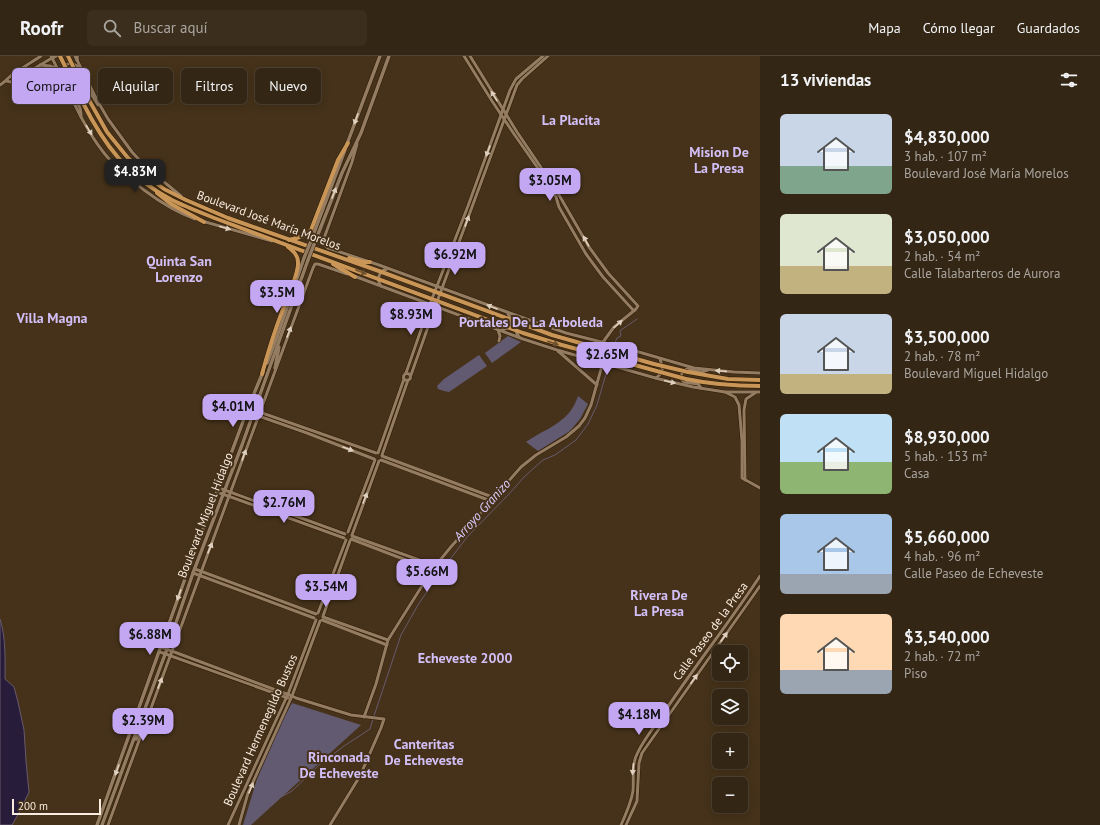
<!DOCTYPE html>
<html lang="es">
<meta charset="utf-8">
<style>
body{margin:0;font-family:"PT Sans",sans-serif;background:#3c2e1d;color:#f1f3f6;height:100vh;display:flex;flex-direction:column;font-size:15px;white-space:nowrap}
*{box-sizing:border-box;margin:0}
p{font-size:13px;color:#a9a5a0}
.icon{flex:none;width:22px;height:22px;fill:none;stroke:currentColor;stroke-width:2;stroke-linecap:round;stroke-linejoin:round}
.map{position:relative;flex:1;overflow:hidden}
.drawer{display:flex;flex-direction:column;background:#342614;width:340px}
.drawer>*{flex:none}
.banner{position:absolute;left:12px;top:12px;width:380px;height:36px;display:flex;gap:8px}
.tools{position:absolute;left:712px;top:589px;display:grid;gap:8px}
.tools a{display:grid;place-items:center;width:36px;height:36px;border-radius:6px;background:#342614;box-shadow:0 2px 10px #0003,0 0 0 1px #4e4334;font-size:20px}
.scale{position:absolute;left:12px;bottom:10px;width:89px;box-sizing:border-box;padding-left:4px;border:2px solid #faecde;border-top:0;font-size:11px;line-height:14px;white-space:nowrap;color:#faecde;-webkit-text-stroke:3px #46321a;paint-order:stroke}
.price{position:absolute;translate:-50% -34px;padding:0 9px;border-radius:8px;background:#c3a7f2;color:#111;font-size:13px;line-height:26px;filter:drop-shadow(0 1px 2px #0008)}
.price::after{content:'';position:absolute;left:50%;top:24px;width:12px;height:9px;margin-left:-6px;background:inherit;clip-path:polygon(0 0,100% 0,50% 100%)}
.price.on{background:#222;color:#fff}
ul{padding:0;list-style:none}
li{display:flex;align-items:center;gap:12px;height:100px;padding:0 20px}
li span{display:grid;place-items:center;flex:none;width:112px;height:80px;border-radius:6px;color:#555}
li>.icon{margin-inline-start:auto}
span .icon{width:48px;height:48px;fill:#fffc;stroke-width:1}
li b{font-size:17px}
h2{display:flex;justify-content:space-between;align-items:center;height:48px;padding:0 20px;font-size:17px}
.chip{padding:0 14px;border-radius:6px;background:#342614;box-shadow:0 2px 10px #0003,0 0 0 1px #4e4334;font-size:14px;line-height:36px}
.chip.on{background:#c3a7f2;color:#111}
header{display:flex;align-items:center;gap:24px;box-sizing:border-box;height:56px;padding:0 20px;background:#342614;border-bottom:1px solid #4e4334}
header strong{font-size:19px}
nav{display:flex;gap:22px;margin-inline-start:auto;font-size:14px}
.search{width:280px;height:36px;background:#3c2e1d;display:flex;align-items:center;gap:10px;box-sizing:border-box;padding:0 14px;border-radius:6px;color:#a9a5a0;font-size:15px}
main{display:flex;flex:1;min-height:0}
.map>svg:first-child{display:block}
.green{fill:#625a71}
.water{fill:#281c3b;stroke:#675a6c}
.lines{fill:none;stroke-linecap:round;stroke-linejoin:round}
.stream{stroke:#675a6c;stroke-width:1}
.tertiary-casing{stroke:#2c1902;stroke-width:4}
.secondary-casing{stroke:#2c1902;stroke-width:4.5}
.primary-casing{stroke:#2c1902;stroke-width:5}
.tertiary{stroke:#947c62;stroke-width:3}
.secondary{stroke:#947c62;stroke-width:3.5}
.primary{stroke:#c99658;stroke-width:4}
.secondary-bridge-casing{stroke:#2c1902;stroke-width:4.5;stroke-linecap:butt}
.primary-bridge-casing{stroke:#2c1902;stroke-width:5;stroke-linecap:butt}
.secondary-bridge{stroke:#947c62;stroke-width:3.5}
.primary-bridge{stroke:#c99658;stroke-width:4}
.oneway{fill:#e0d0bf}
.oneway2{fill:#6d502d}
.labels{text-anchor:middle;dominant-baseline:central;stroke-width:4;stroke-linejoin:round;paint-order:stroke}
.street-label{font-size:12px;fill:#faecde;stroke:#46321a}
.water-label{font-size:13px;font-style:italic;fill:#dcf;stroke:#46321a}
.quarter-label{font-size:14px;font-weight:bold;fill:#d3bff7;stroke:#46321a}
</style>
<header>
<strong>Roofr</strong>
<div class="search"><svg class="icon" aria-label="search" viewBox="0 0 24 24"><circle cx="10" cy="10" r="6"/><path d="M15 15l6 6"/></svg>Buscar aquí</div>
<nav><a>Mapa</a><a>Cómo llegar</a><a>Guardados</a></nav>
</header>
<main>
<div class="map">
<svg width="760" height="769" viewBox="0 0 760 769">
<rect width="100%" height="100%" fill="#46321a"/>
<g class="green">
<path d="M 508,280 L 521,286 L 492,307 L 485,297 Z"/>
<path d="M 479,299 L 487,310 L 449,336 L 444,335 L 438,333 L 437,330 L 444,323 Z"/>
<path d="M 578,340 L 588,348 L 580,363 L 570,375 L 538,395 L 526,386 C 540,376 558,370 569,357 C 573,352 576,346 578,340 Z"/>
<path d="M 292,647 L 361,669 L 251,769 L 243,769 L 257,723 L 284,661 Z"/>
</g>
<path class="water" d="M 0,563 C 6,582 5,604 5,623 L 14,631 L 18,646 L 24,674 L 26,705 L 29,736 L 20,755 L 12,769 L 0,769 Z"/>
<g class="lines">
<g class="stream">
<path d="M 615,287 L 617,282 L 621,280 L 620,275 L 621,274 L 637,263"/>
<path d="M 374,660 L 401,579 L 418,549 L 436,522 L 467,481 L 508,439 L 525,420 L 543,404 L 555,399 L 576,384 L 588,368 L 597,349 L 610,304"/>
<path d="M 248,769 L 277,743 L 292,735 L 319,709 L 344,690 L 370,673 L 373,663"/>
</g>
<defs>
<g id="tertiary">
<path d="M 51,0 C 68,32 81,68 104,97 C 115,111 130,123 144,134 C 160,146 176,156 195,163"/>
<path d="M 75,0 L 97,44 L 108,63 L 132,96 L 146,111 L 181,140"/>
<path d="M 464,0 L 492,45 L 514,78 L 551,131 L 556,141 L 559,151 L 586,198 L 603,221 L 634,255"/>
<path d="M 470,0 L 517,76 L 555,132 L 589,191 L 608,217 L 638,250 L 636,253 L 614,271 L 603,286"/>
<path d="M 40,9 L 50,10 L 58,13"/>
<path d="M 6,25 L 11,26 L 18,22 L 52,2"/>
<path d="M 0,29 C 5,26 8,22 13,18 C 22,12 32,6 41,0"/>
<path d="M 81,61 L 81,57 L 80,52 L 62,15 L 64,10 C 68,7 73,7 77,10 L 93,41 L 98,49"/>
<path d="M 357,88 L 352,106 L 323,185 L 323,188 L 328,192 L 379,209 L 507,256 L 566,277 L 625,292 L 694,312 L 734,316 L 760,317"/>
<path d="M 202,165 L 272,185"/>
<path d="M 354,220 L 523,283 L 557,294 L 659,323 L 693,331 L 725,336 L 760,336"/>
<path d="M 381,230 C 376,223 379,215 387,213"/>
<path d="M 498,274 L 500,280 L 499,285"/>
<path d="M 502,274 C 511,272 514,265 508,258"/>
<path d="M 519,281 C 515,276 515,270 520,265 L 526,265"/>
<path d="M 558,295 L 597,329"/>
<path d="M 406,317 L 430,248 L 468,150 L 510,34 L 516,23 L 543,0"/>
<circle cx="407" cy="321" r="3.5"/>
<path d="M 411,319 L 434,254 L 517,29 L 522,23 L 548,0"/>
<path d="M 656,322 C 664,316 663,312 660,303"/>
<path d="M 701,332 L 698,328 L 684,326 L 682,324 C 680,320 682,315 687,313 L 701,316 L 708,314"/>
<path d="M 725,336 L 735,341 L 739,349 L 742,385 L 742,422 L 760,432"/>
<path d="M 248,352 L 376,397"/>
<path d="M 247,356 L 307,377 L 374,403"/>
<path d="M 378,397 L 404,323"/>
<path d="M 382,399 L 408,324"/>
<path d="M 382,400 L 495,442"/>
<path d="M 381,404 L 491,445"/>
<path d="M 745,424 L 744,354 L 746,343 L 755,337"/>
<path d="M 219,432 L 345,478"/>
<path d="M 217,436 L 344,482"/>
<path d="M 348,476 L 375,404"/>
<path d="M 352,479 L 379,405"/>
<path d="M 352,480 L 436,510"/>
<path d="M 351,483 L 432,514"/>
<path d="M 195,513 L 316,558"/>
<path d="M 193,517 L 314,562"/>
<path d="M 318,557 L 346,484"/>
<path d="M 323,560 L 350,485"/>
<path d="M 323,561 L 388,584"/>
<path d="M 322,564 L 387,589"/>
<path d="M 161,591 L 292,640 L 296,642 L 351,659 L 384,663 L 381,672 L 360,720 L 330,769"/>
<path d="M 160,596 L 288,642"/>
<path d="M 364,661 L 376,628 L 388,584 L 432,514 L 450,492 L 521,411 L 536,399 L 566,381 L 579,370 L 585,362 L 591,349 L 603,306"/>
<path d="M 108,769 L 313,212 L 315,208 L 318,208 L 347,218"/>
<path d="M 228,769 L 288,638 L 316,564"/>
<path d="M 239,769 L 248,737 L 292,640 L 320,565"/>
<path d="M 621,769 C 626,758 631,747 633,735 C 634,721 631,708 638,696 C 645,682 655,670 663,658 C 694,611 729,567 760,520"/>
<path d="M 626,769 L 637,745 L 639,707 L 642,697 L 760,530"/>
</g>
<g id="secondary">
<path d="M 77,0 L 77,4"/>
<path d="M 52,2 L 56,0"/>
<path d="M 347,88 L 380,0"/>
<path d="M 311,185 L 345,94"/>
<path d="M 315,186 L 342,117 L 361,77 L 389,0"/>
<path d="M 267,307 L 277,281 L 304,202"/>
<path d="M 275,312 L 279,291"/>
<path d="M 136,683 L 144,670"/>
<path d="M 97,769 L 196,492 L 248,352 L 263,316"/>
<path d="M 102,769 L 167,593 L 193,517 L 242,389 L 308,204"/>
</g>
<g id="primary">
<path d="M 89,44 L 107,76 L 128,102 L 156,127 L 164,133 L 186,144 L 228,162 L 379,215 L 552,279 L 654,308"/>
<path d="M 82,45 C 104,89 128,121 172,144 C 186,151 202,157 217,163 L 523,277 L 562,289 L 653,314"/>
<path d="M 157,137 L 171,148 L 204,166"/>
<path d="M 289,184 L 304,180 L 311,174 L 338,104 L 348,87"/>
<path d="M 349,202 L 364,206 L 370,206"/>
<path d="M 333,208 L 355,221"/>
<path d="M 688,316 L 728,323 L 760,324"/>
<path d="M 262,318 C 268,296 275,274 283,253 C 287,241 299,218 298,206 C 298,199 293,195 288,191"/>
<path d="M 686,323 C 710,328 735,330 760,330"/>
</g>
</defs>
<use href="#tertiary" class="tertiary-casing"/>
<use href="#secondary" class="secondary-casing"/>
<use href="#primary" class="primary-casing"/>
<use href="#tertiary" class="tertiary"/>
<use href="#secondary" class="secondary"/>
<use href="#primary" class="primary"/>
<defs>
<g id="secondary-bridge">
<path d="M 304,202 L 311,185"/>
<path d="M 308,204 L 315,186"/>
</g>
<g id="primary-bridge">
<path d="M 60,0 L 82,45"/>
<path d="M 68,0 L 89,44"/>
<path d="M 654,308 L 688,316"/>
<path d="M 653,314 L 686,323"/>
</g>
</defs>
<use href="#secondary-bridge" class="secondary-bridge-casing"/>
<use href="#primary-bridge" class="primary-bridge-casing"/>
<use href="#secondary-bridge" class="secondary-bridge"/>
<use href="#primary-bridge" class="primary-bridge"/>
</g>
<defs><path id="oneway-solid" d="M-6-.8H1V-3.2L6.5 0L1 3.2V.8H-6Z"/></defs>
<g class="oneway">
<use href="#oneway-solid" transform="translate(494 40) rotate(-122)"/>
<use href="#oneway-solid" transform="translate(356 63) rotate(110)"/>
<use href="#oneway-solid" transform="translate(89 74) rotate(59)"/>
<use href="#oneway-solid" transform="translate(488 95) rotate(111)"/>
<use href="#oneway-solid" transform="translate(334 137) rotate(-69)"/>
<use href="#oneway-solid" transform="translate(467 165) rotate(-70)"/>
<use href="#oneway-solid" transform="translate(225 172) rotate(16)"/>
<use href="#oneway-solid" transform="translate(586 185) rotate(-119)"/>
<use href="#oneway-solid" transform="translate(492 251) rotate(-158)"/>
<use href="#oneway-solid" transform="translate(618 268) rotate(-42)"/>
<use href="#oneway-solid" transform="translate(289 276) rotate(-69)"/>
<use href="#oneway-solid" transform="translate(721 315) rotate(-176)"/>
<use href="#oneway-solid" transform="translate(670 326) rotate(14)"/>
<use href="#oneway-solid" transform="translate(348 393) rotate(21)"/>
<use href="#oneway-solid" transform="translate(244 399) rotate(-70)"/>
<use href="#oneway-solid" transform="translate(365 442) rotate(-69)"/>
<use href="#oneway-solid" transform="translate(210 492) rotate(-67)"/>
<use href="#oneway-solid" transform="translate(179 539) rotate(110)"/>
<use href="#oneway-solid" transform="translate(724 581) rotate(-55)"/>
<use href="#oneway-solid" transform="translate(694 623) rotate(-54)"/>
<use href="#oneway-solid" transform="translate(160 627) rotate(-69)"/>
<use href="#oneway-solid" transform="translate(633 713) rotate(96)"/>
<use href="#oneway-solid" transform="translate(117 714) rotate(110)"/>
<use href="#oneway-solid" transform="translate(251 732) rotate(-68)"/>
</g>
<g class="oneway2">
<use href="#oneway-solid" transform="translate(361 216) rotate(21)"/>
<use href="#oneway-solid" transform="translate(553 287) rotate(17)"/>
</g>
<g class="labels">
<g class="street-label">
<text transform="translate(269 164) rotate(20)">Boulevard José María Morelos</text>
<text transform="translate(205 459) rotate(-69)">Boulevard Miguel Hidalgo</text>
<text transform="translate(710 575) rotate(-54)">Calle Paseo de la Presa</text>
<text transform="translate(260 674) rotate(-66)">Boulevard Hermenegildo Bustos</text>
</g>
<g class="water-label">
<text transform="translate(482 454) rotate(-48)">Arroyo Granizo</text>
</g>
<g class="quarter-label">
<text x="571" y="64">La Placita</text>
<text x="719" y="96">Mision De<tspan x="719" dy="16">La Presa</tspan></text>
<text x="179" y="205">Quinta San<tspan x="179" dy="16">Lorenzo</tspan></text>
<text x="52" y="262">Villa Magna</text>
<text x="531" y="266">Portales De La Arboleda</text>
<text x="659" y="539">Rivera De<tspan x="659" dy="16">La Presa</tspan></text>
<text x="465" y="602">Echeveste 2000</text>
<text x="424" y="688">Canteritas<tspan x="424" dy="16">De Echeveste</tspan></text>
<text x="339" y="701">Rinconada<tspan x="339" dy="16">De Echeveste</tspan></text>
</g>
</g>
</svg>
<div class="tools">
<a><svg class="icon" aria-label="locate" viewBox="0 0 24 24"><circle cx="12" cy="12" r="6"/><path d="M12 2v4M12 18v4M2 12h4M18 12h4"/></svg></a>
<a><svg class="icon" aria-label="layers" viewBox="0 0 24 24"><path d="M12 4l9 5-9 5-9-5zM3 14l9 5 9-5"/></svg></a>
<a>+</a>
<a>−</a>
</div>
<div class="scale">200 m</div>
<b class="price on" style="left:135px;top:137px">$4.83M</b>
<b class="price" style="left:550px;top:146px">$3.05M</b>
<b class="price" style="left:455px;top:220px">$6.92M</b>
<b class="price" style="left:277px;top:258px">$3.5M</b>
<b class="price" style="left:411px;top:280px">$8.93M</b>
<b class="price" style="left:607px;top:320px">$2.65M</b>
<b class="price" style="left:233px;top:372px">$4.01M</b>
<b class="price" style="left:284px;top:468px">$2.76M</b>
<b class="price" style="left:427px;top:537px">$5.66M</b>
<b class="price" style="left:326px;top:552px">$3.54M</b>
<b class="price" style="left:150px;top:600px">$6.88M</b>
<b class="price" style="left:639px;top:680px">$4.18M</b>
<b class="price" style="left:143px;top:686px">$2.39M</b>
<div class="banner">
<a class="chip on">Comprar</a>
<a class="chip">Alquilar</a>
<a class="chip">Filtros</a>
<a class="chip">Nuevo</a>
</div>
</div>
<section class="drawer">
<h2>13 viviendas<svg class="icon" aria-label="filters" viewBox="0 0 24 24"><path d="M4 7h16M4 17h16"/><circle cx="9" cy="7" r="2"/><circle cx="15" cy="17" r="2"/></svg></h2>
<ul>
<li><span style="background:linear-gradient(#c9d6e8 65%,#7fa58c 0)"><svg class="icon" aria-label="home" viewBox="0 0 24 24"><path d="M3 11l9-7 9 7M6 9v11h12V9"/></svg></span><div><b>$4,830,000</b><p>3 hab. · 107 m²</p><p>Boulevard José María Morelos</p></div></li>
<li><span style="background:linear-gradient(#dfe7d0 65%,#c2b280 0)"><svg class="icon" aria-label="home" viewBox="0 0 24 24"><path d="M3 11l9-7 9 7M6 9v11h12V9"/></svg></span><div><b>$3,050,000</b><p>2 hab. · 54 m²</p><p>Calle Talabarteros de Aurora</p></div></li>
<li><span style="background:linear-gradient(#c9d6e8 75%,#c2b280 0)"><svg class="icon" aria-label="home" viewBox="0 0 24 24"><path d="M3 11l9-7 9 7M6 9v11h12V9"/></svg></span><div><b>$3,500,000</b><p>2 hab. · 78 m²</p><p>Boulevard Miguel Hidalgo</p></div></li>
<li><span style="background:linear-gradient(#bfe0f5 60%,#8fb573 0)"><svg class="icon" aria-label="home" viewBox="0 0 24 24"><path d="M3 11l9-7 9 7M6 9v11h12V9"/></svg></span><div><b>$8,930,000</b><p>5 hab. · 153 m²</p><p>Casa</p></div></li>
<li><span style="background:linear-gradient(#a9c7e8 75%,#9aa5b1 0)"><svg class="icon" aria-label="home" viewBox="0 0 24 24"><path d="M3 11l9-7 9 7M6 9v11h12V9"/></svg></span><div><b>$5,660,000</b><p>4 hab. · 96 m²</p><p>Calle Paseo de Echeveste</p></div></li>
<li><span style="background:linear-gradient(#ffd9b3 70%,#9aa5b1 0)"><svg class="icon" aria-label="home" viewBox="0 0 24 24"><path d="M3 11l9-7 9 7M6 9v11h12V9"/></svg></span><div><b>$3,540,000</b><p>2 hab. · 72 m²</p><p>Piso</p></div></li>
</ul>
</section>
</main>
